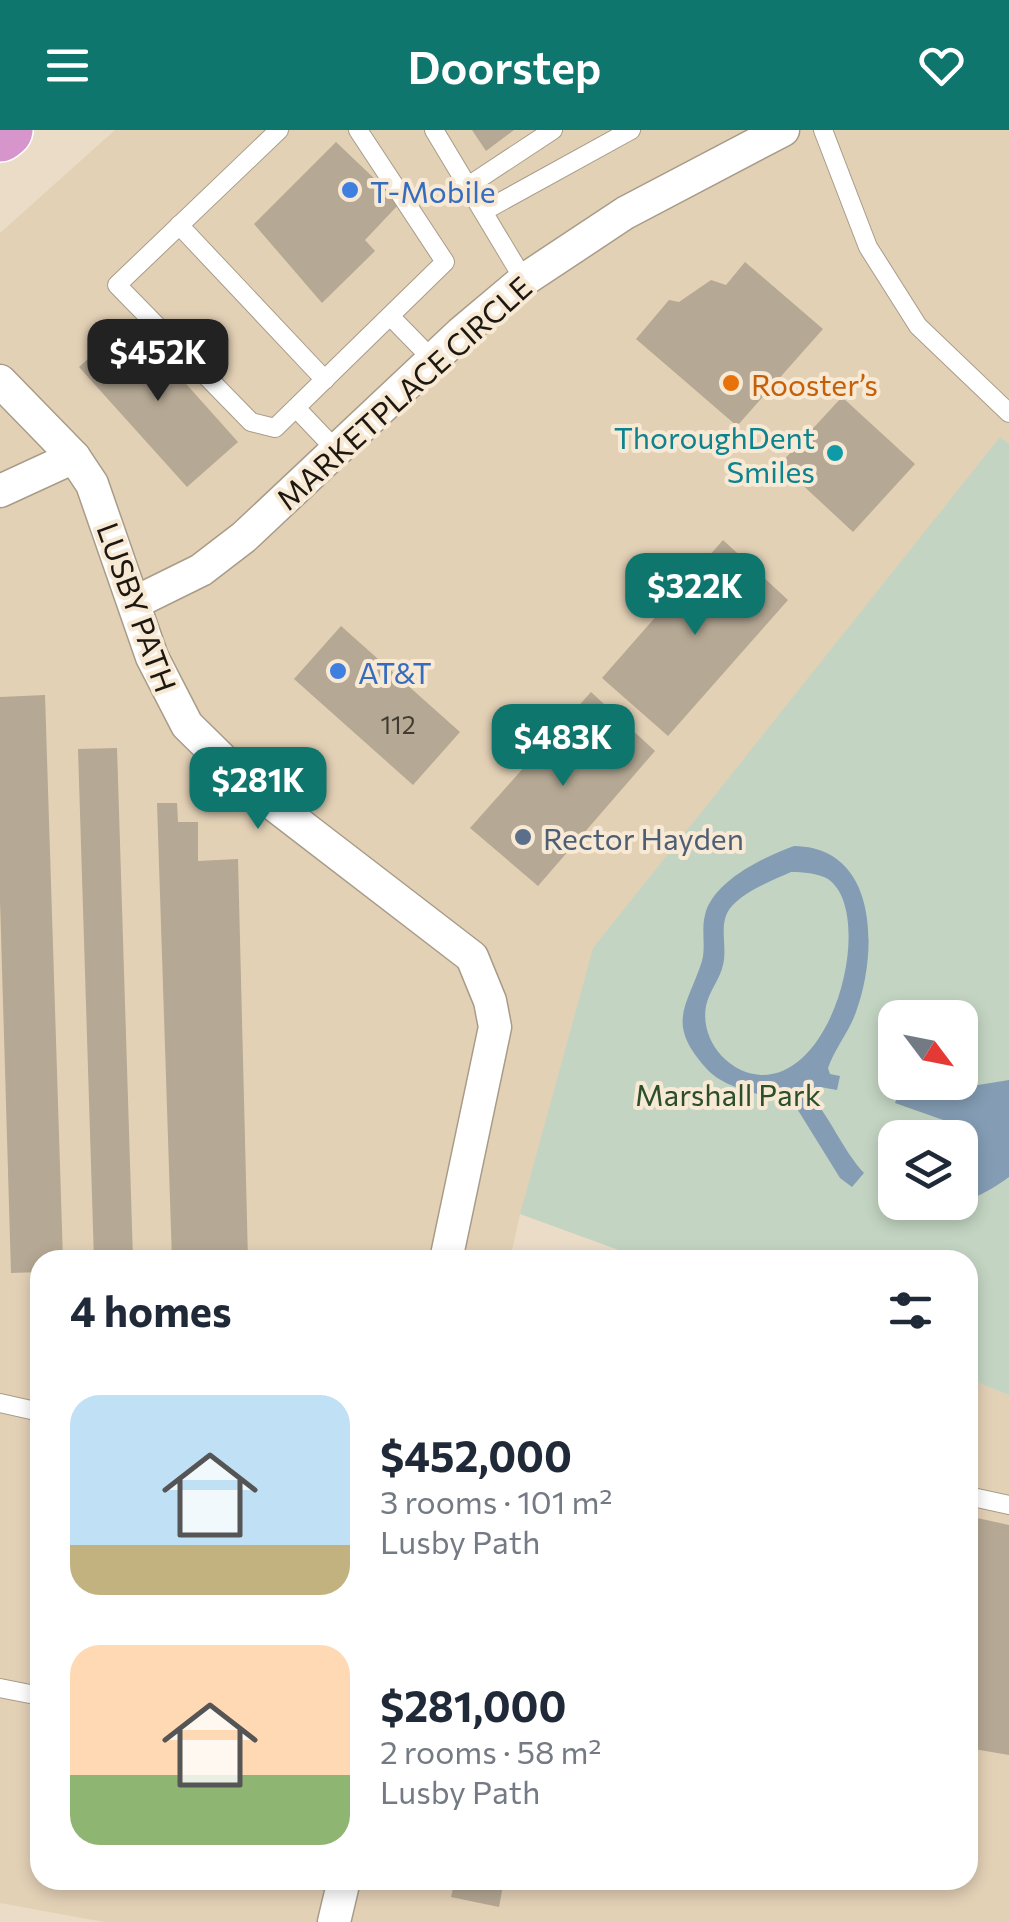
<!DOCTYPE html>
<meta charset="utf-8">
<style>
body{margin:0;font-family:Commissioner,sans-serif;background:#f2f2f3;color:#1f2937;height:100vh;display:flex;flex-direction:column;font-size:38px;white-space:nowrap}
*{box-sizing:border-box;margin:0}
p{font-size:32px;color:#747a83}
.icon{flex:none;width:55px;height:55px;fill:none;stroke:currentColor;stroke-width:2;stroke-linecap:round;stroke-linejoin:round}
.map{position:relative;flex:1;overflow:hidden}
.sheet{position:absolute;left:30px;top:1120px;width:948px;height:640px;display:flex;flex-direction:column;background:#fff;border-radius:30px;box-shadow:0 5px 15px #0003}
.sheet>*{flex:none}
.needle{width:65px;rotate:122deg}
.controls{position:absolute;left:878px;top:870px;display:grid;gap:20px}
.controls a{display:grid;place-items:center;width:100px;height:100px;border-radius:20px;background:#fff;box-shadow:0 5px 15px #0003;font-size:50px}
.price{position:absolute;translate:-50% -85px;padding:0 22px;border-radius:20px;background:#0f766e;color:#fff;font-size:32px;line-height:65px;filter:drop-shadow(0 2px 5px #0008)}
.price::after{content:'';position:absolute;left:50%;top:60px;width:30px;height:22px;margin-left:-15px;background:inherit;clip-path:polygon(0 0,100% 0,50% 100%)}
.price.selected{background:#222;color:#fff}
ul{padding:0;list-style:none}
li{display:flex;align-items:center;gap:30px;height:250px;padding:0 40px}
li span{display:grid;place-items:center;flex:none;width:280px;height:200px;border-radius:30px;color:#555}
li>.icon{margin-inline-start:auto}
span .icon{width:120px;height:120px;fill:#fffc;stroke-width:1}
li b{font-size:42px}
h2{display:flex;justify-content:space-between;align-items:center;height:120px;padding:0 40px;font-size:42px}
header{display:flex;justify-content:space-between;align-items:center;height:130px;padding:0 40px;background:#0f766e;color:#fff;font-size:45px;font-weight:600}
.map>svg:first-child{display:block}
.built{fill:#e3d1b6}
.green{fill:#c3d5c2;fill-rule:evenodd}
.water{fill:#849db4;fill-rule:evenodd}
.building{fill:#b5a894}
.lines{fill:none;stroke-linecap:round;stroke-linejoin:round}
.service-casing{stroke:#a89c88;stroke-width:20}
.minor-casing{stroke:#a89c88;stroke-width:35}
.trunk-casing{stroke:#fff;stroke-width:58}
.path{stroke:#aca190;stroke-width:5;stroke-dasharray:2.5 8;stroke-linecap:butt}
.service{stroke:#fff;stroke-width:18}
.minor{stroke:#fff;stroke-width:32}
.trunk{stroke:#d696cc;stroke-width:55}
.shop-dot{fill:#3f7fe0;stroke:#f7e9d4;stroke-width:4}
.food-dot{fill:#e8710a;stroke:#f7e9d4;stroke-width:4}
.culture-dot{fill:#0f9aa8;stroke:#f7e9d4;stroke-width:4}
.service-dot{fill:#5c6f8a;stroke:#f7e9d4;stroke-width:4}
.labels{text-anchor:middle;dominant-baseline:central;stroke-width:8;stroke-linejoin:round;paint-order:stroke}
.number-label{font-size:25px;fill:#423b31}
.shop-label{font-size:30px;fill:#366cbe;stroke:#f7e9d4;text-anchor:start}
.food-label{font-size:30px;fill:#c56008;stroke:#f7e9d4;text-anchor:start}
.street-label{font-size:30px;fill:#1c1710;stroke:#f7e9d4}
.culture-label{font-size:30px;fill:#0d838f;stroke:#f7e9d4;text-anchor:end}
.service-label{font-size:30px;fill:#4e5e75;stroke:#f7e9d4;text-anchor:start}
.park-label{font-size:30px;fill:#2a4f2a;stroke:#f7e9d4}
</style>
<header><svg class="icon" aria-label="menu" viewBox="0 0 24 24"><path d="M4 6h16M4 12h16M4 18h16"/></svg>Doorstep<svg class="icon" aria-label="heart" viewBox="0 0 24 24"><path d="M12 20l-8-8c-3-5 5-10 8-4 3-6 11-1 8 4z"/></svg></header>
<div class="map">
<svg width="1009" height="1792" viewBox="0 0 1009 1792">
<rect width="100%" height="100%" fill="#eadcc7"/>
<path class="built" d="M 115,0 L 1009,0 L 1009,314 L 1001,308 L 520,1084 L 510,1130 L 40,1130 L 40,1750 L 968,1750 L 968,1249 L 1009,1265 L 1009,1792 L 104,1792 L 0,1773 L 0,103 Z"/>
<path class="green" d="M 1000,307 L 1009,314 L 1009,1265 L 968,1249 L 968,1130 L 646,1130 L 520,1084 L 593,818 ZM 895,888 L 960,888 L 960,952 L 895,952 ZM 895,1008 L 960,1008 L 960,1072 L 895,1072 Z"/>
<g class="water">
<path d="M 794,716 C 879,717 878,822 856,882 C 849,902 835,918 828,938 L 830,944 L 840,946 L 837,960 L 820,957 L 810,965 C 831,988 842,1019 864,1043 L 852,1057 L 840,1048 L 796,977 C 767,963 726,962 705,937 C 665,892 688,875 702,831 C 706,816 701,800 705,785 C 713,751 764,727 794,716 ZM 791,742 C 802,742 818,743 828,749 C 875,781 837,947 761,945 C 727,943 700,909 706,876 C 709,861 720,849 723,835 C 728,815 717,792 732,776 C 745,761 773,750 791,742 Z"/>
<path d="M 960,948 L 978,955 L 1009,950 L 1009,1047 C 980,1068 950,1082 914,1075 L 960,1072 L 960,1008 L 940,1007 L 946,991 L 895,973 L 902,953 L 960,952 Z"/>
</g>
<g class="building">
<path d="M 472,0 L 514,0 L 486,21 Z"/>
<path d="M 336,12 L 400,73 L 365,110 L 375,121 L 322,173 L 254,94 Z"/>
<path d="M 745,132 L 823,199 L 737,296 L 636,209 L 669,170 L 679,172 L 711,150 L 726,155 Z"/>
<path d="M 130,191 L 238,312 L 187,357 L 79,237 Z"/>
<path d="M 842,267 L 915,334 L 853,402 L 780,334 Z"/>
<path d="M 723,410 L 788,470 L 668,606 L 602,548 Z"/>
<path d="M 341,496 L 460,602 L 413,655 L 294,549 Z"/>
<path d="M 591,562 L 655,621 L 538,756 L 470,698 Z"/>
<path d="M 45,565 L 63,1130 L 40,1130 L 40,1142 L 11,1143 L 0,770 L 0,567 Z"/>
<path d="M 117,618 L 133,1130 L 94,1130 L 78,619 Z"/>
<path d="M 157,673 L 177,673 L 178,692 L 198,692 L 198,731 L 238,729 L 248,1130 L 172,1130 Z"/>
<path d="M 968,1386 L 1009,1395 L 1009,1625 L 968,1618 Z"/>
<path d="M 455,1750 L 504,1750 L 499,1777 L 451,1767 Z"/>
</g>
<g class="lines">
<defs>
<g id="service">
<path d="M 279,0 L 117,155 L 251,292 L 275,298 L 445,132 L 358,0"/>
<path d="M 434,0 L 524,150"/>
<path d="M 823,0 L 868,117 L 918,196 L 1009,283"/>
<path d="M 468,56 L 553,0"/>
<path d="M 484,81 L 631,0"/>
<path d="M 179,95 L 325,250"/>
<path d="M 390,186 L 433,230"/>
<path d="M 296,278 L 337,321"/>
<path d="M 0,1273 L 40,1282"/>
<path d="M 968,1366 L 1009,1375"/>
<path d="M 0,1558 L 40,1566"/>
</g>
<g id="minor">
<path d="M 0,251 L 74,327 L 92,354 L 152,527 L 187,595 L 247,654 L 472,827 L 490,871 L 495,897 L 446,1130"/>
<path d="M 0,361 L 74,327"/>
<path d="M 134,473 L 201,440 L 244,407 L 461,203 L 524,150 L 625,83 L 783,0"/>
<path d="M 334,1792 L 344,1750"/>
</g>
<path id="trunk" d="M 0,4 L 5,0"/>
</defs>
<use href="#service" class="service-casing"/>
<use href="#minor" class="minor-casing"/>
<use href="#trunk" class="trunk-casing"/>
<g class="path">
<path d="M 896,888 L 911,880"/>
<path d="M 913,888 L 917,888"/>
</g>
<use href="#service" class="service"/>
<use href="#minor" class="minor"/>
<use href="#trunk" class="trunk"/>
</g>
<g class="shop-dot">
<circle cx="350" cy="60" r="10"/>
<circle cx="338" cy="541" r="10"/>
</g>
<circle class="food-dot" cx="731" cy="253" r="10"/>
<circle class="culture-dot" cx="835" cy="323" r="10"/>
<circle class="service-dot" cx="523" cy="707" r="10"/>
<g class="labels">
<g class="number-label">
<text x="398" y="594">112</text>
</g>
<g class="shop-label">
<text x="370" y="60">T-Mobile</text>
<text x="358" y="541">AT&amp;T</text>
</g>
<g class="food-label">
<text x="751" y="253">Rooster’s</text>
</g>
<g class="street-label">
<text transform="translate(403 262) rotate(-42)">MARKETPLACE CIRCLE</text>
<text transform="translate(138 477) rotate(70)">LUSBY PATH</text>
</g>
<g class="culture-label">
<text x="815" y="306">ThoroughDent<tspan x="815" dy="34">Smiles</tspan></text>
</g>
<g class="service-label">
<text x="543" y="707">Rector Hayden</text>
</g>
<g class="park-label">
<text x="728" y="963">Marshall Park</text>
</g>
</g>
</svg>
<div class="controls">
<a><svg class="needle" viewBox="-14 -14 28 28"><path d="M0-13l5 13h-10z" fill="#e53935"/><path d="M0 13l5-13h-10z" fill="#747a83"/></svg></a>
<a><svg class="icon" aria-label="layers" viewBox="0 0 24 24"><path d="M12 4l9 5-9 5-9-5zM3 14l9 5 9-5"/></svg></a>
</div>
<b class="price selected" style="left:158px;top:274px">$452K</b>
<b class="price" style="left:695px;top:508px">$322K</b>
<b class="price" style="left:563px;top:659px">$483K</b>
<b class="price" style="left:258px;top:702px">$281K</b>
<section class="sheet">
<h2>4 homes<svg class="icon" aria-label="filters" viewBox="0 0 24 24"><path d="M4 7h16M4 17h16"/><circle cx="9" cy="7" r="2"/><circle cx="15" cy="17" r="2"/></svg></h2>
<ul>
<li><span style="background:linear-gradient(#bfe0f5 75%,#c2b280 0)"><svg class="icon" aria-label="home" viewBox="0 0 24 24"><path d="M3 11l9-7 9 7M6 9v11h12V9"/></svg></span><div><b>$452,000</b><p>3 rooms · 101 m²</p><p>Lusby Path</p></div></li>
<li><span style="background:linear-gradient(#ffd9b3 65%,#8fb573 0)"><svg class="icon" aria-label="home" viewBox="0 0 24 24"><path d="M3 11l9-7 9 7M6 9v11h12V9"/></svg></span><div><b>$281,000</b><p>2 rooms · 58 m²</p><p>Lusby Path</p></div></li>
</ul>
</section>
</div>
